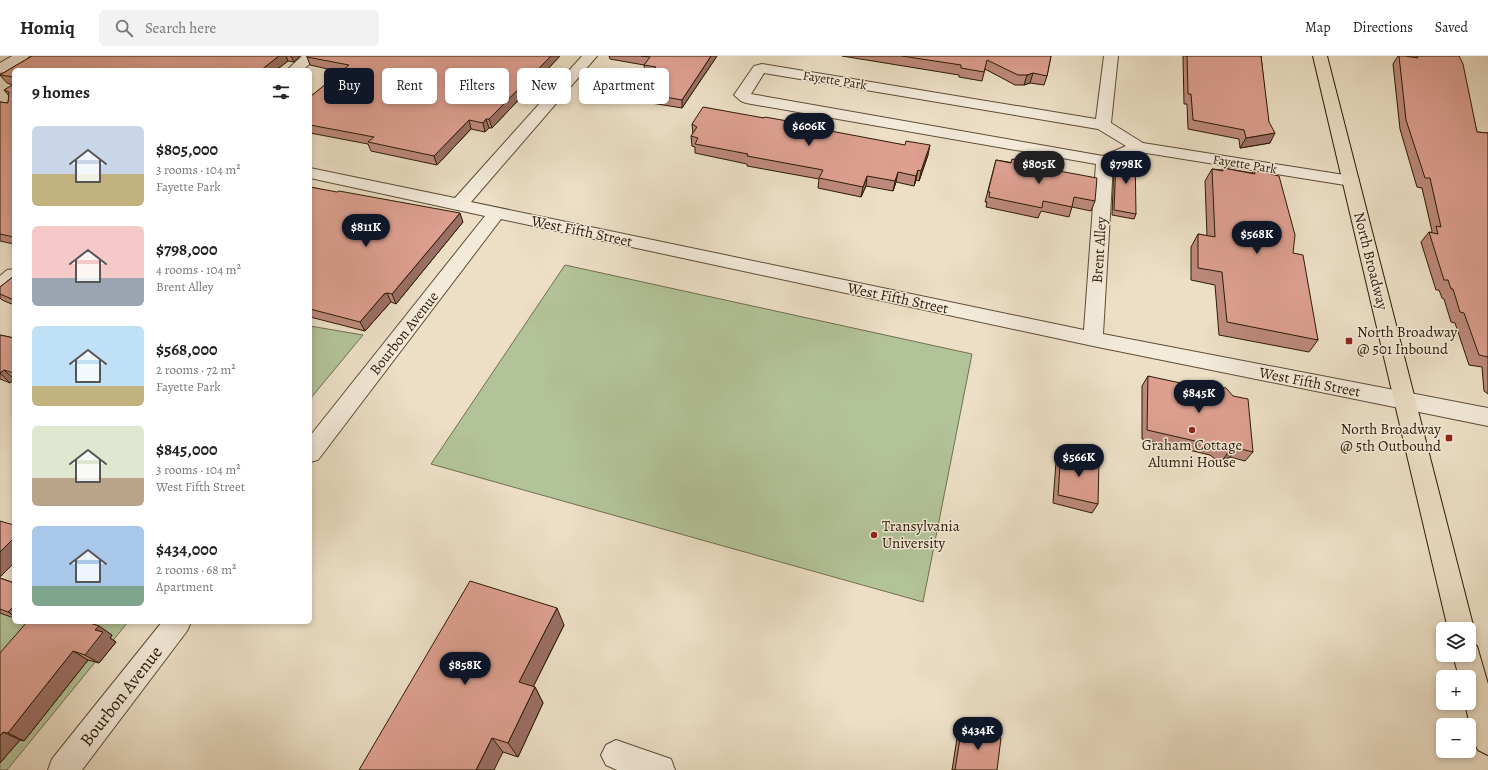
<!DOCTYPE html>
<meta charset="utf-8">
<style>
body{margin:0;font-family:Alegreya,serif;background:#f2f2f2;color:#222;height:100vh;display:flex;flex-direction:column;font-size:15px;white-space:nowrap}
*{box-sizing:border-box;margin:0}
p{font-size:13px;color:#767676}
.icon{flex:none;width:22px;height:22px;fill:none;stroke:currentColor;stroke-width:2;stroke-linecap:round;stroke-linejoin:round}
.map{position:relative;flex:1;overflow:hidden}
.details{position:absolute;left:12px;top:12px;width:300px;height:556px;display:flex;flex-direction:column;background:#fff;border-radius:6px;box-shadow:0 2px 6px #0003}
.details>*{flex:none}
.guide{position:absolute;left:324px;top:12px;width:380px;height:36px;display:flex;gap:8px}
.tools{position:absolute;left:1436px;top:566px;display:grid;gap:8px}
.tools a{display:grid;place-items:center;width:40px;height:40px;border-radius:6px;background:#fff;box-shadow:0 2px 6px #0003;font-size:20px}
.price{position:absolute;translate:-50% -34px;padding:0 9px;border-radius:14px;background:#111827;color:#fff;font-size:13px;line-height:26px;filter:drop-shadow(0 1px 2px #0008)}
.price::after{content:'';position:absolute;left:50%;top:24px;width:12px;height:9px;margin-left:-6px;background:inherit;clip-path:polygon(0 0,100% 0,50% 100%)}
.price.current{background:#222;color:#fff}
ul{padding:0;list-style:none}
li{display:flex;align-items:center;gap:12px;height:100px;padding:0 20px}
li span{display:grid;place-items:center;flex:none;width:112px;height:80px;border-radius:6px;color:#555}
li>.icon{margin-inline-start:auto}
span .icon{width:48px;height:48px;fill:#fffc;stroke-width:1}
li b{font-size:17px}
h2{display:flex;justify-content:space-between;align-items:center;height:48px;padding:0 20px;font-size:17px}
.pill{padding:0 14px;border-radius:6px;background:#fff;box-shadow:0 2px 6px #0003;font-size:14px;line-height:36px}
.pill.current{background:#111827;color:#fff}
header{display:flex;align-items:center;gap:24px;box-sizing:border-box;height:56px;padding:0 20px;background:#fff;border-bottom:1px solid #e0e0e0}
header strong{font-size:19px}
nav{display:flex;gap:22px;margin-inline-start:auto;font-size:14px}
.search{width:280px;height:36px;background:#f2f2f2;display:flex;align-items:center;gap:10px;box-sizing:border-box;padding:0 14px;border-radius:6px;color:#767676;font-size:15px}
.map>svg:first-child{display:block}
.green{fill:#b3c399;stroke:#706f4e}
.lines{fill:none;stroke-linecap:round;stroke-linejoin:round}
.minor-casing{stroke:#5c4c34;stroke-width:2}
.tertiary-casing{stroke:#5c4c34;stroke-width:2}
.primary-casing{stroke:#2c1b03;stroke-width:2}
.minor{fill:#f3eada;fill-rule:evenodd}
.tertiary{fill:#f3eada;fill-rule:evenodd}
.primary{fill:#ecdfc6;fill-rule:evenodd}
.wall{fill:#bd897c;stroke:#2c1b03}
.shaded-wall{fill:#9a6f65;stroke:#2c1b03}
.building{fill:#dc9f90;stroke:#2c1b03}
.poi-dot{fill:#8f2418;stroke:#f3eada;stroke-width:1.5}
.labels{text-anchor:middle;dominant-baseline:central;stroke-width:3;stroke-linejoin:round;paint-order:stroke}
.far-street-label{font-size:13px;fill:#2c1b03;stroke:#f3eada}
.street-label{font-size:15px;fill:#2c1b03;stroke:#f3eada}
.poi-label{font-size:15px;fill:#2c1b03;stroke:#f3eada;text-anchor:start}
.near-street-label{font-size:18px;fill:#2c1b03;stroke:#f3eada}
</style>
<header>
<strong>Homiq</strong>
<div class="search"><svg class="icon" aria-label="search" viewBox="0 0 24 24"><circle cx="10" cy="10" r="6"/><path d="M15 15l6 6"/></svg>Search here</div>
<nav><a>Map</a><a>Directions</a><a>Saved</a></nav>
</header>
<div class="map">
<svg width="1488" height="714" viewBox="0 0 1488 714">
<rect width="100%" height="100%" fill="#ecdfc6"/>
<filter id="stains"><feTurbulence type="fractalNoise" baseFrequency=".005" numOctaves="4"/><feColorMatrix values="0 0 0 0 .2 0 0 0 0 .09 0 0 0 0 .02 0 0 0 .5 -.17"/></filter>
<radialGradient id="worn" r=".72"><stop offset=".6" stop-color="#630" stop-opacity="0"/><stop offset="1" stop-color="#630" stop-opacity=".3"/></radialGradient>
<g class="green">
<path d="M 565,209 L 972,298 L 923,546 L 431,408 Z"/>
<path d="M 310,270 L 363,279 L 310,343 Z"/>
<path d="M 14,532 L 14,566 L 128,566 L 7,714 L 0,714 L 0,547 Z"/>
</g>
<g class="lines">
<defs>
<g id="minor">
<path d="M 302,0 L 318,0 L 303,14 L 287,14 Z"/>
<path d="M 582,0 L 597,0 L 471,146 L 1084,274 L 1096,108 L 746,47 L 741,45 L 734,39 L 754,10 L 762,8 L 1096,63 L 1104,0 L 1118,0 L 1111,67 L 1143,87 L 1351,120 L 1357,121 L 1359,125 L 1357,129 L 1351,130 L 1140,96 L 1113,108 L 1103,278 L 1488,352 L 1488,370 L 1093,290 L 501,163 L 318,404 L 310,406 L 310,380 L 485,160 L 310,122 L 310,112 L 455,142 ZM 764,17 L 1098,73 L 1126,90 L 1103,100 L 751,38 Z"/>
<path d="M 14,213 L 14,229 L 7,235 L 0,237 L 0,220 L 7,214 Z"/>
<path d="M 162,566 L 191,566 L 187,575 L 82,714 L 48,714 L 52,703 Z"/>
<path d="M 616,684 L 671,703 L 675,714 L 617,714 L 606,709 L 601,699 L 606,689 Z"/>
</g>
<path id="tertiary" d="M 12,0 L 29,0 L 27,3 L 5,16 L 0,17 L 0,7 Z"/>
<g id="primary">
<path d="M 1313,0 L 1327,0 L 1474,573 L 1469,582 L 1469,573 L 1448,573 Z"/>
<path d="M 1469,587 L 1477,590 L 1488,628 L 1488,699 L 1478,694 L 1473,684 L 1465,647 L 1469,647 L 1469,621 L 1459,621 L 1453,599 L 1469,599 Z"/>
</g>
</defs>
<use href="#minor" class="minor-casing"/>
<use href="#tertiary" class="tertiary-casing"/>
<use href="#primary" class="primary-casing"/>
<use href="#minor" class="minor"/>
<use href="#tertiary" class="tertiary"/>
<use href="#primary" class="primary"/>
</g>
<g class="wall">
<path d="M 32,0 L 300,0 L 294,6 L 288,5 L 276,14 L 14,14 L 14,188 L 0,185 L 0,46 L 8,47 L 9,40 L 4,34 L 13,29 L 7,27 L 0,19 Z"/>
<path d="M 307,0 L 560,0 L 492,72 L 489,72 L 485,76 L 471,73 L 437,109 L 371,95 L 368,88 L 310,77 L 310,41 L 341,16 L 310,9 L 307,1 Z"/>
<path d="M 609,0 L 717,0 L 682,52 L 639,45 L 638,36 L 651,19 L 645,18 L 644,9 L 610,3 Z"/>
<path d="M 842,0 L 1051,0 L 1047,20 L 1044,29 L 1030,27 L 1024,29 L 1015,29 L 985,13 L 982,25 L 959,21 L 959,19 Z"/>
<path d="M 1183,0 L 1261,0 L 1270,87 L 1240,92 L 1239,83 L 1188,73 L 1187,48 L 1184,48 Z"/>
<path d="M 1398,0 L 1459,0 L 1477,76 L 1488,77 L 1488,338 L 1484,335 L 1482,311 L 1469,309 L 1455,267 L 1451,266 L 1444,243 L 1442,242 L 1439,234 L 1436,234 L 1421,186 L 1429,176 L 1431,177 L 1432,175 L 1422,132 L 1417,131 L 1400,73 L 1393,8 Z"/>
<path d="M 764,62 L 821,71 L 821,73 L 928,99 L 919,125 L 916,124 L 914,130 L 896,126 L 893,135 L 866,130 L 861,141 L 818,132 L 819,123 L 747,110 L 747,108 L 695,97 L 695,91 L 692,90 L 691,80 L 693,78 L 692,68 Z"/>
<path d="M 996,104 L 1032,110 L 1095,145 L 1091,155 L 1072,151 L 1069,161 L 1041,155 L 1038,162 L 986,151 L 987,146 L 985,146 Z"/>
<path d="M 1116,104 L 1136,158 L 1134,163 L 1112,159 L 1114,109 Z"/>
<path d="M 1223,112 L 1252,117 L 1254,114 L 1293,197 L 1318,284 L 1309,296 L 1219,279 L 1215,229 L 1191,224 L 1191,191 L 1198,178 L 1207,180 L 1205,125 L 1212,113 L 1222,114 Z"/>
<path d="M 310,131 L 463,166 L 396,248 L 391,246 L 389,248 L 365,275 L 310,261 Z"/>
<path d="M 14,220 L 14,249 L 2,244 L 0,242 L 0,231 Z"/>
<path d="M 0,279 L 14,282 L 14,324 L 10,327 L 0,323 Z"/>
<path d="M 1148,320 L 1253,396 L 1245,405 L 1230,401 L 1222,405 L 1215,403 L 1210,399 L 1142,383 L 1142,330 Z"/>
<path d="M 1061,396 L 1098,448 L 1092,457 L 1053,447 L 1056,406 Z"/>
<path d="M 0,522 L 14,527 L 14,562 L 0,557 Z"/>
<path d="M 564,569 L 533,631 L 535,631 L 543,647 L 518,701 L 503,696 L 359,714 Z"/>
<path d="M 112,579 L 110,582 L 116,586 L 99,607 L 88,604 L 24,685 L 20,684 L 0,707 L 0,597 Z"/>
<path d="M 962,669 L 997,714 L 952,714 L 958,676 Z"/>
</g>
<g class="shaded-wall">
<path d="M 279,0 L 286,0 L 288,5 L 276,14 L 261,14 Z"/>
<path d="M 291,0 L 300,0 L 294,6 Z"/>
<path d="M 551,0 L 560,0 L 492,72 L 489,63 Z"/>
<path d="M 711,0 L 717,0 L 682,52 L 682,44 Z"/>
<path d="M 1033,17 L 1030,27 L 1024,29 L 1027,19 Z"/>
<path d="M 486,63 L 489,72 L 485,76 L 483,67 Z"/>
<path d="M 469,64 L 471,73 L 437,109 L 434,100 Z"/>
<path d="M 1275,77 L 1270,87 L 1240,92 L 1246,82 Z"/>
<path d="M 930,89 L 928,99 L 919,125 L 921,115 Z"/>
<path d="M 918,114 L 916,124 L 914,130 L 916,120 Z"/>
<path d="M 898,116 L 896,126 L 893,135 L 895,125 Z"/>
<path d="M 867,120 L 866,130 L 861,141 L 863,131 Z"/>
<path d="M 460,157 L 463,166 L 396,248 L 392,238 Z"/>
<path d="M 387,237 L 391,246 L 389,248 L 365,275 L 360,266 L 384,238 Z"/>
<path d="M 4,314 L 14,323 L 10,327 L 0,317 Z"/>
<path d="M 1237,392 L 1230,401 L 1222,405 L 1229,395 Z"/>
<path d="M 14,482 L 14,507 L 0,521 L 0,496 Z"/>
<path d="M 14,550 L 14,560 L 8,556 Z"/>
<path d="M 557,552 L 564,569 L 528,641 L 519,626 Z"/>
<path d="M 99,570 L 112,579 L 110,582 L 116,586 L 99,607 L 85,599 L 95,574 Z"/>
<path d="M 73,595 L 88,604 L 24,685 L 8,677 Z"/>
<path d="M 535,631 L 543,647 L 518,701 L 508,687 Z"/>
<path d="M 3,676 L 20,684 L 0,707 L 0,680 Z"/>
<path d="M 492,682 L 503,696 L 494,714 L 476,714 Z"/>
</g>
<g class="building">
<path d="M 32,0 L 279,0 L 261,14 L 14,14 L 14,21 L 0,19 Z"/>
<path d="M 307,0 L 551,0 L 489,63 L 486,63 L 483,67 L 469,64 L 434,100 L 368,86 L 374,81 L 310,69 L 310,41 L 349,9 L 307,1 Z"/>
<path d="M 641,0 L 711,0 L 682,44 L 638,36 L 656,11 L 644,9 L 650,1 Z"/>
<path d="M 902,0 L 1051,0 L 1047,20 L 1033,17 L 1027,19 L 1018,19 L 987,4 L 984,16 L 961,12 L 961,9 Z"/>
<path d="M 1187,0 L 1261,0 L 1269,66 L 1275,77 L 1246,82 L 1244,74 L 1193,64 L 1191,38 L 1188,38 Z"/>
<path d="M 1399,0 L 1405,0 L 1418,2 L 1417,0 L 1459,0 L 1463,8 L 1477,76 L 1488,77 L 1488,301 L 1479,299 L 1464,257 L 1460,256 L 1453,233 L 1451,233 L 1448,224 L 1444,224 L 1429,176 L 1438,178 L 1436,170 L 1441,171 L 1430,122 L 1425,122 L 1406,64 Z"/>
<path d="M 14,28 L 14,181 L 0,178 L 0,46 L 8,47 L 9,36 L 4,34 Z"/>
<path d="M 703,51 L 764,62 L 765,61 L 821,71 L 820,73 L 905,89 L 906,85 L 930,89 L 921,115 L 918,114 L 916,120 L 898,116 L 895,125 L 867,120 L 863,131 L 819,122 L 823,114 L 747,100 L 748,98 L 695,88 L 698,82 L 691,80 L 697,71 L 692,68 Z"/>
<path d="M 1135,96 L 1136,158 L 1114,154 L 1116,104 Z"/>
<path d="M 1012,103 L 1026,106 L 1032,110 L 1097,122 L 1095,145 L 1074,141 L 1072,151 L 1043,145 L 1042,152 L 989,141 L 990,136 L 988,136 L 996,104 L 1011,107 Z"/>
<path d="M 1223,112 L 1255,118 L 1254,114 L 1279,120 L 1295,179 L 1293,197 L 1303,199 L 1318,284 L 1227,266 L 1222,216 L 1198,212 L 1198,178 L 1215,181 L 1212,113 L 1223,115 Z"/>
<path d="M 310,131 L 337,136 L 339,135 L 460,157 L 392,238 L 387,237 L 384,238 L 360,266 L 310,253 Z"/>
<path d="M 14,220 L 14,244 L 0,238 L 0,231 Z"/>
<path d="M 0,279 L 14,282 L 14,317 L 4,314 L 0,317 Z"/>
<path d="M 1148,320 L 1213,334 L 1218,331 L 1226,332 L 1233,340 L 1248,343 L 1253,396 L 1237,392 L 1229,395 L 1222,394 L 1217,390 L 1147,374 Z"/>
<path d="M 1061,396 L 1099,405 L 1098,448 L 1058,439 Z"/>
<path d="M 0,465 L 14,469 L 14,482 L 0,496 Z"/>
<path d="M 0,522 L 14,527 L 14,550 L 8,556 L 0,553 Z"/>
<path d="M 470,525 L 557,552 L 519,626 L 535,631 L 508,687 L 492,682 L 476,714 L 359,714 Z"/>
<path d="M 27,566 L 87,566 L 99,570 L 95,574 L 103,576 L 85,599 L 73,595 L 8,677 L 3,676 L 0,680 L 0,597 Z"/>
<path d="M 962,669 L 1001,682 L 997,714 L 955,714 Z"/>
</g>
<g class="poi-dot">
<rect x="1345" y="281" width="8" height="8" rx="2"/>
<circle cx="1192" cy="374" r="4"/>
<rect x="1445" y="378" width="8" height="8" rx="2"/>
<circle cx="874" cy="479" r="4"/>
</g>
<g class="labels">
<g class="far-street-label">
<text transform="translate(835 24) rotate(9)">Fayette Park</text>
<text transform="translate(1245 108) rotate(9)">Fayette Park</text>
</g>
<g class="street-label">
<text transform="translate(582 175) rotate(12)">West Fifth Street</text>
<text transform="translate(1099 194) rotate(-86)">Brent Alley</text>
<text transform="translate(1371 205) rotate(76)">North Broadway</text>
<text transform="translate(898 242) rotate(12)">West Fifth Street</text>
<text transform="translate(404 277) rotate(-52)">Bourbon Avenue</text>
<text transform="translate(1310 326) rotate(11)">West Fifth Street</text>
</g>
<g class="poi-label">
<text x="1357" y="276">North Broadway<tspan x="1357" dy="17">@ 501 Inbound</tspan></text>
<text x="1441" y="373" text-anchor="end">North Broadway<tspan x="1441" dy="17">@ 5th Outbound</tspan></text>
<text x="1192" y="389" text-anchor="middle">Graham Cottage<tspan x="1192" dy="17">Alumni House</tspan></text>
<text x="882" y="470">Transylvania<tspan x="882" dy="17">University</tspan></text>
</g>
<g class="near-street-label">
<text transform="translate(121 640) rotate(-52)">Bourbon Avenue</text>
</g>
</g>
<rect width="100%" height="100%" filter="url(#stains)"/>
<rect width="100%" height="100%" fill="url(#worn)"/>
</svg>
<div class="tools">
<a><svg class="icon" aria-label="layers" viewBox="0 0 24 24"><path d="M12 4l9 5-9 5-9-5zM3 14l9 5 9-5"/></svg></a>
<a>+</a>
<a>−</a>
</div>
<b class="price" style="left:809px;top:91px">$606K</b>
<b class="price current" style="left:1039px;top:129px">$805K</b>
<b class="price" style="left:1126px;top:129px">$798K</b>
<b class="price" style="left:366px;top:192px">$811K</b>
<b class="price" style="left:1257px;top:199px">$568K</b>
<b class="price" style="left:1199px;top:358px">$845K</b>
<b class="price" style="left:1079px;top:422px">$566K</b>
<b class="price" style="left:465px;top:630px">$858K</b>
<b class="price" style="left:978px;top:695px">$434K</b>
<div class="guide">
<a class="pill current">Buy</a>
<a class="pill">Rent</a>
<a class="pill">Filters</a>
<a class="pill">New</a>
<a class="pill">Apartment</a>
</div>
<section class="details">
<h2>9 homes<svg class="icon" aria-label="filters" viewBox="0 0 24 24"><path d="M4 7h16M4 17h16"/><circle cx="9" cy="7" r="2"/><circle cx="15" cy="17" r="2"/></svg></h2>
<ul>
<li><span style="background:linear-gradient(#c9d6e8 60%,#c2b280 0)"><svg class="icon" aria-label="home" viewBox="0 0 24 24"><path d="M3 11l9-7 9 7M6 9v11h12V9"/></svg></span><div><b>$805,000</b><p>3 rooms · 104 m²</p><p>Fayette Park</p></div></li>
<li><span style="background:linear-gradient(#f6c9c9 65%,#9aa5b1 0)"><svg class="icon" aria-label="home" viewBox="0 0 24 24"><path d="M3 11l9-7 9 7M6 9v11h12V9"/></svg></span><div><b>$798,000</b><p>4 rooms · 104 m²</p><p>Brent Alley</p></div></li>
<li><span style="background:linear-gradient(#bfe0f5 75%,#c2b280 0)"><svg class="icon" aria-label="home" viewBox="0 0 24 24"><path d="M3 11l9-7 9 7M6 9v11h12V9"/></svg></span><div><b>$568,000</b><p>2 rooms · 72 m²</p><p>Fayette Park</p></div></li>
<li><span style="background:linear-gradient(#dfe7d0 65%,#b9a48a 0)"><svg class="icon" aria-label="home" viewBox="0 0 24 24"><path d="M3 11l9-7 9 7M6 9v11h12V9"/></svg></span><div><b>$845,000</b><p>3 rooms · 104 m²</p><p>West Fifth Street</p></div></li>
<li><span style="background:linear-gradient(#a9c7e8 75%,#7fa58c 0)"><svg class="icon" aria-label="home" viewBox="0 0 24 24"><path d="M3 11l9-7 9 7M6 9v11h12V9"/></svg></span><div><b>$434,000</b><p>2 rooms · 68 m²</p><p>Apartment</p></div></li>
</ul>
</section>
</div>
